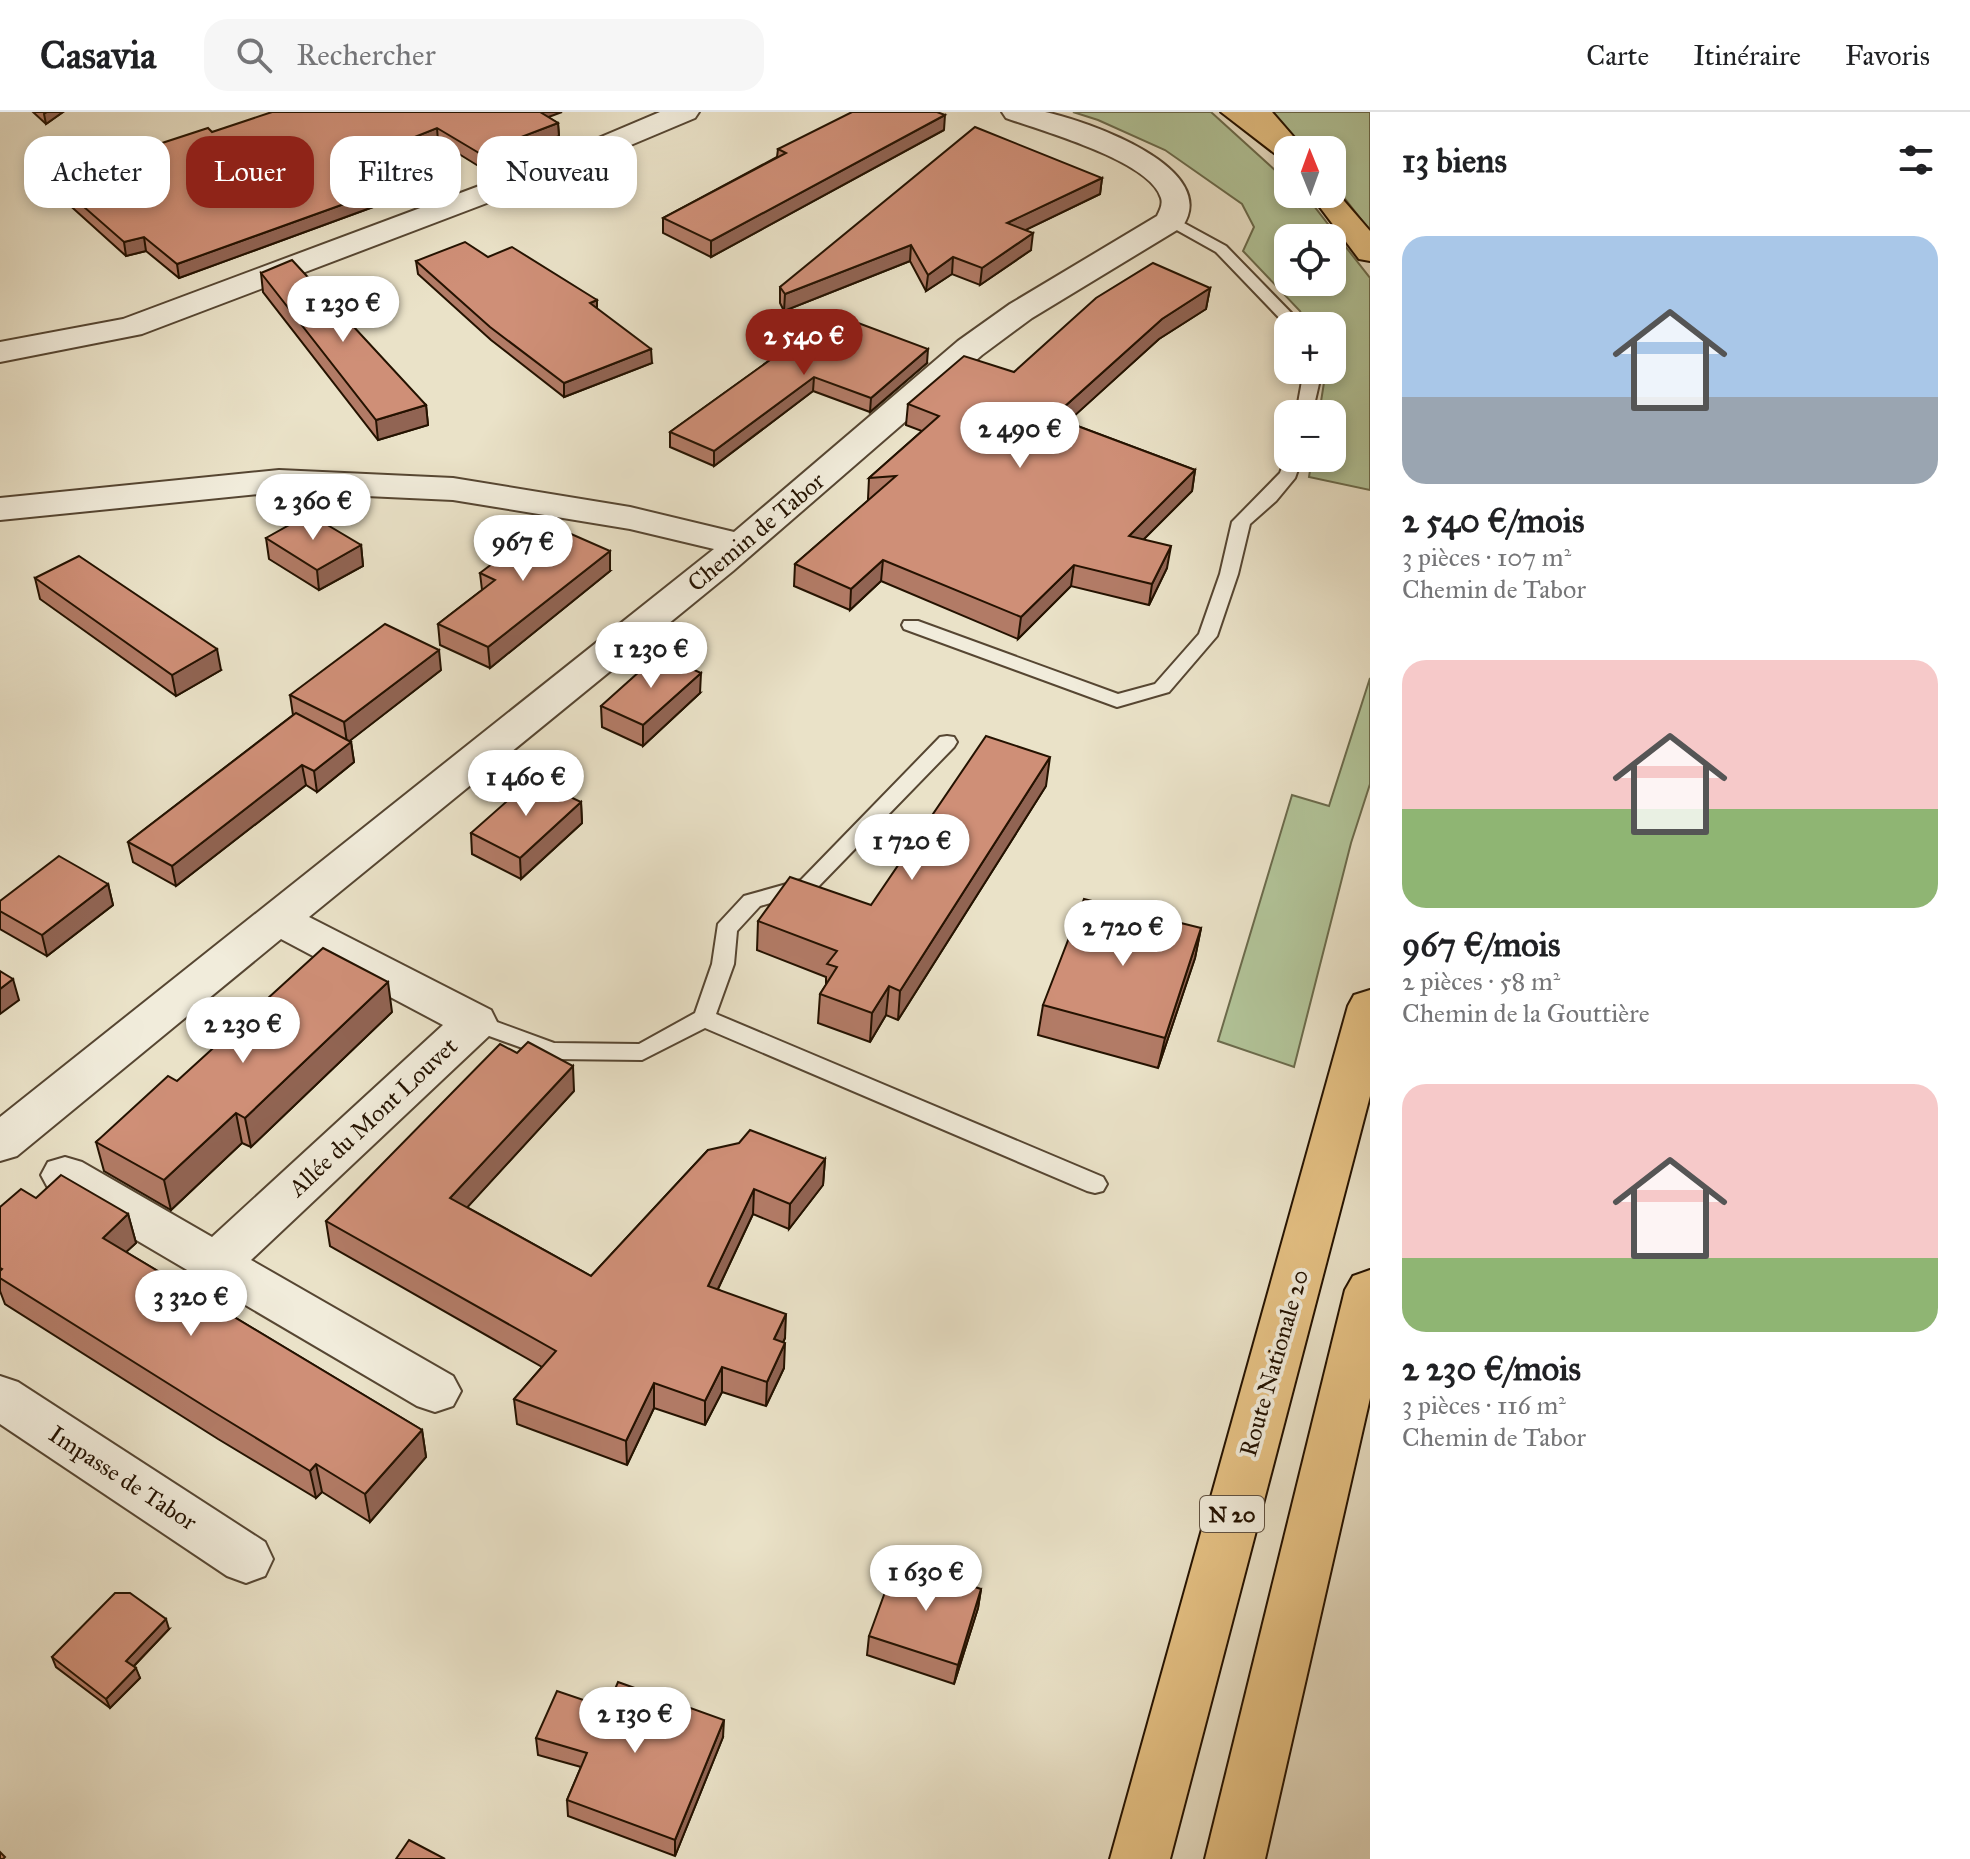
<!DOCTYPE html>
<html lang="fr">
<meta charset="utf-8">
<style>
body{margin:0;font-family:"IM FELL Great Primer",serif;background:#f6f6f6;color:#202124;height:100vh;display:flex;flex-direction:column;font-size:30px;white-space:nowrap}
*{box-sizing:border-box;margin:0}
p{font-size:26px;color:#757577}
.icon{flex:none;width:44px;height:44px;fill:none;stroke:currentColor;stroke-width:2;stroke-linecap:round;stroke-linejoin:round}
.map{position:relative;flex:1;overflow:hidden}
.panel{display:flex;flex-direction:column;background:#fff;width:600px}
.panel>*{flex:none}
.top-card{position:absolute;left:24px;top:24px;width:760px;height:72px;display:flex;gap:16px}
.needle{width:52px;rotate:359deg}
.buttons{position:absolute;left:1274px;top:24px;display:grid;gap:16px}
.buttons a{display:grid;place-items:center;width:72px;height:72px;border-radius:16px;background:#fff;box-shadow:0 4px 12px #0003;font-size:40px}
.price{position:absolute;translate:-50% -68px;padding:0 18px;border-radius:28px;background:#fff;color:#222;font-size:26px;line-height:52px;filter:drop-shadow(0 2px 4px #0008)}
.price::after{content:'';position:absolute;left:50%;top:48px;width:24px;height:18px;margin-left:-12px;background:inherit;clip-path:polygon(0 0,100% 0,50% 100%)}
.price.current{background:#8f2418;color:#fff}
ul{padding:0;list-style:none}
li{display:grid;align-content:center;gap:16px;height:424px;padding:0 32px}
li span{display:grid;place-items:center;height:248px;border-radius:24px;color:#555}
li>.icon{margin-inline-start:auto}
span .icon{width:144px;height:144px;fill:#fffc;stroke-width:1}
li b{font-size:34px}
h2{display:flex;justify-content:space-between;align-items:center;height:96px;padding:0 32px;font-size:34px}
.tag{padding:0 28px;border-radius:24px;background:#fff;box-shadow:0 4px 12px #0003;font-size:28px;line-height:72px}
.tag.current{background:#8f2418;color:#fff}
header{display:flex;align-items:center;gap:48px;box-sizing:border-box;height:112px;padding:0 40px;background:#fff;border-bottom:2px solid #e0e0e0}
header strong{font-size:38px}
nav{display:flex;gap:44px;margin-inline-start:auto;font-size:28px}
.search{width:560px;height:72px;background:#f6f6f6;display:flex;align-items:center;gap:20px;box-sizing:border-box;padding:0 28px;border-radius:24px;color:#757577;font-size:30px}
main{display:flex;flex:1;min-height:0}
.map>svg:first-child{display:block}
.green{fill:#b2c499;stroke:#6b6b4c;stroke-width:2;fill-rule:evenodd}
.lines{fill:none;stroke-linecap:round;stroke-linejoin:round}
.service-casing{stroke:#564632;stroke-width:4}
.minor-casing{stroke:#564632;stroke-width:4}
.primary-casing{stroke:#241200;stroke-width:4}
.trunk-casing{stroke:#241200;stroke-width:4}
.service{fill:#f1ecdb;fill-rule:evenodd}
.minor{fill:#f1ecdb;fill-rule:evenodd}
.primary{fill:#e5c184;fill-rule:evenodd}
.trunk{fill:#e5c184;fill-rule:evenodd}
.wall{fill:#b27b66;stroke:#241200;stroke-width:2}
.shaded-wall{fill:#916453;stroke:#241200;stroke-width:2}
.building{fill:#cf8f77;stroke:#241200;stroke-width:2}
.labels{text-anchor:middle;dominant-baseline:central;stroke-width:8;stroke-linejoin:round;paint-order:stroke}
.shield{fill:#f1ecdb;stroke:#625342;stroke-width:2}
.shield-label{font-size:22px;font-weight:bold;fill:#241200}
.street-label{font-size:24px;fill:#241200;stroke:#f1ecdb}
</style>
<header>
<strong>Casavia</strong>
<div class="search"><svg class="icon" aria-label="search" viewBox="0 0 24 24"><circle cx="10" cy="10" r="6"/><path d="M15 15l6 6"/></svg>Rechercher</div>
<nav><a>Carte</a><a>Itinéraire</a><a>Favoris</a></nav>
</header>
<main>
<div class="map">
<svg width="1370" height="1747" viewBox="0 0 1370 1747">
<rect width="100%" height="100%" fill="#eae2c8"/>
<filter id="stains"><feTurbulence type="fractalNoise" baseFrequency=".0025" numOctaves="4"/><feColorMatrix values="0 0 0 0 .2 0 0 0 0 .09 0 0 0 0 .02 0 0 0 .5 -.17"/></filter>
<radialGradient id="worn" r=".72"><stop offset=".6" stop-color="#630" stop-opacity="0"/><stop offset="1" stop-color="#630" stop-opacity=".3"/></radialGradient>
<g class="green">
<path d="M 1073,0 L 1211,0 L 1288,70 L 1288,82 L 1302,82 L 1310,89 L 1370,166 L 1370,378 L 1309,365 L 1312,346 L 1332,346 L 1332,302 L 1319,302 L 1326,258 L 1332,258 L 1332,214 L 1307,214 L 1300,199 L 1243,139 L 1254,115 L 1242,92 L 1165,38 L 1098,8 ZM 1288,126 L 1332,126 L 1332,170 L 1288,170 Z"/>
<path d="M 1271,0 L 1370,0 L 1370,119 L 1332,70 L 1332,38 L 1304,38 Z"/>
<path d="M 1370,566 L 1370,672 L 1351,731 L 1294,955 L 1218,929 L 1292,683 L 1329,694 Z"/>
</g>
<g class="lines">
<defs>
<g id="service">
<path d="M 1171,104 L 1226,134 L 1304,214 L 1288,215 L 1216,140 L 1166,112 L 1166,106 Z"/>
<path d="M 1304,258 L 1320,258 L 1321,263 L 1312,302 L 1296,302 Z"/>
<path d="M 1287,342 L 1288,346 L 1302,346 L 1295,366 L 1276,389 L 1250,412 L 1238,462 L 1217,524 L 1169,580 L 1117,595 L 904,517 L 902,513 L 904,509 L 918,509 L 1118,582 L 1155,572 L 1199,522 L 1220,462 L 1232,410 L 1280,361 Z"/>
<path d="M 947,624 L 954,625 L 957,630 L 954,635 L 815,778 L 760,794 L 737,819 L 734,852 L 716,902 L 1103,1065 L 1107,1072 L 1103,1079 L 1095,1081 L 1087,1079 L 705,916 L 642,948 L 553,947 L 467,916 L 464,910 L 467,904 L 475,902 L 554,931 L 639,932 L 695,901 L 712,852 L 718,812 L 744,784 L 801,768 L 940,625 Z"/>
</g>
<g id="minor">
<path d="M 660,0 L 699,0 L 695,6 L 550,67 L 142,222 L 0,250 L 0,230 L 123,207 L 530,55 Z"/>
<path d="M 1002,0 C 1016,0 1032,0 1045,0 C 1087,9 1223,56 1182,115 L 1032,206 L 982,243 L 733,459 L 309,805 L 491,898 L 497,910 L 491,922 L 251,1148 L 453,1264 L 461,1279 L 453,1294 L 435,1300 L 417,1294 L 208,1171 L 197,1167 L 194,1162 L 48,1076 L 41,1063 L 48,1050 L 65,1045 L 82,1050 L 212,1125 L 443,913 L 281,827 L 17,1044 L 0,1049 L 0,1005 L 714,437 L 630,417 L 453,388 L 279,380 L 0,408 L 0,386 L 279,358 L 453,366 L 630,395 L 734,420 L 958,229 L 1010,192 L 1157,104 C 1160,98 1163,92 1161,86 C 1151,49 1040,18 1006,6 Z"/>
<path d="M 0,1264 L 18,1270 L 265,1430 L 273,1447 L 265,1464 L 246,1471 L 227,1464 L 0,1312 Z"/>
</g>
<g id="primary">
<path d="M 1221,0 L 1254,0 L 1303,38 L 1288,38 L 1288,47 L 1278,44 Z"/>
<path d="M 1332,75 L 1370,119 L 1370,149 L 1359,147 L 1310,82 L 1332,82 Z"/>
<path d="M 1370,878 L 1370,984 L 1170,1747 L 1110,1747 L 1348,894 L 1354,883 Z"/>
<path d="M 1370,1158 L 1370,1286 L 1265,1747 L 1205,1747 L 1345,1178 L 1353,1164 Z"/>
</g>
<path id="trunk" d="M 1243,0 L 1272,0 L 1305,38 L 1288,38 L 1288,46 L 1280,44 Z"/>
</defs>
<use href="#service" class="service-casing"/>
<use href="#minor" class="minor-casing"/>
<use href="#primary" class="primary-casing"/>
<use href="#trunk" class="trunk-casing"/>
<use href="#service" class="service"/>
<use href="#minor" class="minor"/>
<use href="#primary" class="primary"/>
<use href="#trunk" class="trunk"/>
</g>
<g class="wall">
<path d="M 33,0 L 63,0 L 46,12 Z"/>
<path d="M 548,5 L 558,11 L 559,24 L 480,55 L 438,29 L 361,60 L 384,91 L 179,166 L 146,139 L 126,144 L 55,80 L 52,67 L 212,20 Z"/>
<path d="M 944,18 L 711,145 L 663,121 L 663,106 L 777,45 L 778,37 Z"/>
<path d="M 1102,66 L 1100,82 L 1025,118 L 1031,138 L 980,173 L 952,162 L 926,179 L 910,149 L 784,199 L 780,191 L 780,175 Z"/>
<path d="M 488,145 L 597,188 L 597,197 L 652,251 L 564,285 L 491,228 L 418,162 L 416,149 Z"/>
<path d="M 261,161 L 426,293 L 428,313 L 378,328 L 263,180 Z"/>
<path d="M 1210,176 L 1206,197 L 1159,227 L 1067,310 L 1195,358 L 1192,379 L 1143,428 L 1167,456 L 1149,493 L 1071,474 L 1018,527 L 881,469 L 850,498 L 794,474 L 795,452 L 870,387 L 868,387 L 869,366 L 922,319 L 906,313 L 908,292 L 1014,260 Z"/>
<path d="M 834,202 L 927,251 L 870,300 L 813,279 L 714,354 L 670,335 L 670,320 Z"/>
<path d="M 266,426 L 361,433 L 363,454 L 319,478 L 269,447 Z"/>
<path d="M 610,459 L 490,556 L 440,533 L 438,512 L 482,478 L 480,461 Z"/>
<path d="M 35,466 L 221,558 L 176,584 L 40,487 Z"/>
<path d="M 441,558 L 349,629 L 351,630 L 354,650 L 317,680 L 306,673 L 176,774 L 133,750 L 128,730 L 293,603 L 290,583 Z"/>
<path d="M 700,581 L 643,634 L 602,615 L 601,594 Z"/>
<path d="M 1046,674 L 898,908 L 886,903 L 870,930 L 818,911 L 820,882 L 826,873 L 826,865 L 757,838 L 758,809 L 871,793 Z"/>
<path d="M 581,690 L 582,711 L 521,767 L 472,742 L 471,721 Z"/>
<path d="M 108,772 L 113,793 L 47,844 L 0,817 L 0,789 Z"/>
<path d="M 1201,816 L 1195,846 L 1158,956 L 1038,923 L 1043,893 Z"/>
<path d="M 392,900 L 251,1035 L 242,1031 L 171,1098 L 104,1059 L 96,1030 L 177,969 Z"/>
<path d="M 574,979 L 467,1095 L 591,1164 L 708,1038 L 825,1047 L 823,1073 L 789,1117 L 753,1102 L 718,1177 L 785,1226 L 783,1231 L 784,1256 L 766,1294 L 722,1280 L 705,1313 L 654,1296 L 627,1353 L 517,1312 L 514,1287 L 542,1255 L 330,1134 L 326,1109 Z"/>
<path d="M 36,1086 L 128,1102 L 136,1131 L 126,1140 L 422,1318 L 426,1345 L 370,1410 L 322,1380 L 316,1386 L 218,1327 L 5,1192 L 0,1179 L 0,1095 Z"/>
<path d="M 981,1477 L 978,1496 L 954,1572 L 867,1543 L 869,1524 Z"/>
<path d="M 169,1517 L 134,1554 L 140,1566 L 110,1596 L 56,1555 L 52,1545 Z"/>
<path d="M 607,1596 L 723,1625 L 675,1744 L 568,1704 L 567,1688 L 581,1655 L 538,1643 L 536,1626 Z"/>
</g>
<g class="shaded-wall">
<path d="M 47,0 L 63,0 L 46,12 L 44,2 Z"/>
<path d="M 534,0 L 562,0 L 535,10 Z"/>
<path d="M 945,3 L 944,18 L 711,145 L 711,129 Z"/>
<path d="M 558,11 L 559,24 L 480,55 L 479,41 Z"/>
<path d="M 437,16 L 438,29 L 351,64 L 349,51 Z"/>
<path d="M 1102,66 L 1100,82 L 1005,128 L 1007,111 Z"/>
<path d="M 383,78 L 384,91 L 179,166 L 177,152 Z"/>
<path d="M 1033,121 L 1031,138 L 980,173 L 982,156 Z"/>
<path d="M 144,125 L 146,139 L 126,144 L 124,130 Z"/>
<path d="M 911,133 L 910,149 L 784,199 L 785,182 Z"/>
<path d="M 953,145 L 952,162 L 926,179 L 928,163 Z"/>
<path d="M 1210,176 L 1206,197 L 1159,227 L 1050,326 L 1053,305 L 1162,207 Z"/>
<path d="M 597,188 L 597,202 L 590,191 Z"/>
<path d="M 651,237 L 652,251 L 564,285 L 564,271 Z"/>
<path d="M 928,237 L 927,251 L 870,300 L 871,286 Z"/>
<path d="M 814,265 L 813,279 L 714,354 L 714,339 Z"/>
<path d="M 426,293 L 428,313 L 378,328 L 376,308 Z"/>
<path d="M 1195,358 L 1192,379 L 1126,445 L 1129,424 Z"/>
<path d="M 361,433 L 363,454 L 319,478 L 317,458 Z"/>
<path d="M 1171,434 L 1167,456 L 1149,493 L 1152,472 Z"/>
<path d="M 610,439 L 610,459 L 490,556 L 488,535 Z"/>
<path d="M 883,448 L 881,469 L 850,498 L 851,477 Z"/>
<path d="M 1074,453 L 1071,474 L 1018,527 L 1021,505 Z"/>
<path d="M 217,537 L 221,558 L 176,584 L 172,563 Z"/>
<path d="M 439,538 L 441,558 L 347,631 L 344,610 Z"/>
<path d="M 701,561 L 700,581 L 643,634 L 643,613 Z"/>
<path d="M 351,630 L 354,650 L 317,680 L 314,659 Z"/>
<path d="M 1050,645 L 1046,674 L 898,908 L 900,879 Z"/>
<path d="M 302,653 L 306,673 L 176,774 L 172,754 Z"/>
<path d="M 581,690 L 582,711 L 521,767 L 520,746 Z"/>
<path d="M 108,772 L 113,793 L 47,844 L 42,823 Z"/>
<path d="M 1201,816 L 1195,846 L 1158,956 L 1165,926 Z"/>
<path d="M 13,867 L 19,888 L 0,902 L 0,877 Z"/>
<path d="M 388,870 L 392,900 L 251,1035 L 245,1006 Z"/>
<path d="M 889,874 L 886,903 L 870,930 L 872,901 Z"/>
<path d="M 573,954 L 574,979 L 453,1111 L 450,1086 Z"/>
<path d="M 236,1001 L 242,1031 L 171,1098 L 164,1068 Z"/>
<path d="M 825,1047 L 823,1073 L 789,1117 L 790,1092 Z"/>
<path d="M 754,1077 L 753,1102 L 708,1198 L 708,1174 Z"/>
<path d="M 128,1102 L 136,1131 L 111,1154 L 103,1126 Z"/>
<path d="M 786,1202 L 785,1226 L 773,1252 L 774,1227 Z"/>
<path d="M 785,1231 L 784,1256 L 766,1294 L 767,1270 Z"/>
<path d="M 722,1255 L 722,1280 L 705,1313 L 705,1289 Z"/>
<path d="M 654,1271 L 654,1296 L 627,1353 L 626,1329 Z"/>
<path d="M 422,1318 L 426,1345 L 370,1410 L 365,1382 Z"/>
<path d="M 316,1352 L 322,1380 L 316,1386 L 310,1359 Z"/>
<path d="M 981,1477 L 978,1496 L 954,1572 L 958,1553 Z"/>
<path d="M 166,1507 L 169,1517 L 129,1559 L 126,1549 Z"/>
<path d="M 136,1556 L 140,1566 L 110,1596 L 106,1587 Z"/>
<path d="M 724,1608 L 723,1625 L 675,1744 L 675,1728 Z"/>
</g>
<g class="building">
<path d="M 272,0 L 540,0 L 558,11 L 479,41 L 437,16 L 349,51 L 383,78 L 177,152 L 144,125 L 124,130 L 52,67 L 208,16 L 212,20 Z"/>
<path d="M 852,0 L 937,0 L 945,3 L 711,129 L 663,106 L 786,41 L 778,37 Z"/>
<path d="M 975,15 L 1102,66 L 1007,111 L 1033,121 L 982,156 L 953,145 L 928,163 L 911,133 L 785,182 L 780,175 Z"/>
<path d="M 465,130 L 488,145 L 512,135 L 597,188 L 590,191 L 651,237 L 564,271 L 490,215 L 416,149 Z"/>
<path d="M 292,148 L 426,293 L 376,308 L 261,161 Z"/>
<path d="M 1153,151 L 1210,176 L 1162,207 L 1053,305 L 1195,358 L 1129,424 L 1171,434 L 1152,472 L 1074,453 L 1021,505 L 883,448 L 851,477 L 795,452 L 896,364 L 869,366 L 939,304 L 908,292 L 964,244 L 1014,260 L 1096,186 Z"/>
<path d="M 834,202 L 928,237 L 871,286 L 814,265 L 714,339 L 670,320 Z"/>
<path d="M 309,402 L 361,433 L 317,458 L 266,426 Z"/>
<path d="M 546,411 L 610,439 L 488,535 L 438,512 L 495,468 L 480,461 Z"/>
<path d="M 79,444 L 217,537 L 172,563 L 35,466 Z"/>
<path d="M 385,512 L 439,538 L 344,610 L 290,583 Z"/>
<path d="M 659,542 L 701,561 L 643,613 L 601,594 Z"/>
<path d="M 296,601 L 351,630 L 314,659 L 302,653 L 172,754 L 128,730 Z"/>
<path d="M 986,624 L 1050,645 L 900,879 L 889,874 L 872,901 L 820,882 L 837,855 L 827,852 L 837,839 L 758,809 L 790,765 L 871,793 Z"/>
<path d="M 532,667 L 581,690 L 520,746 L 471,721 Z"/>
<path d="M 59,744 L 108,772 L 42,823 L 0,799 L 0,789 Z"/>
<path d="M 1084,787 L 1201,816 L 1165,926 L 1043,893 Z"/>
<path d="M 323,836 L 388,870 L 245,1006 L 236,1001 L 164,1068 L 96,1030 L 168,964 L 177,969 Z"/>
<path d="M 0,859 L 13,867 L 0,877 Z"/>
<path d="M 528,930 L 573,954 L 450,1086 L 591,1164 L 708,1038 L 739,1031 L 750,1018 L 825,1047 L 790,1092 L 754,1077 L 708,1174 L 786,1202 L 774,1227 L 785,1231 L 767,1270 L 722,1255 L 705,1289 L 654,1271 L 626,1329 L 514,1287 L 556,1239 L 326,1109 L 500,932 L 517,941 Z"/>
<path d="M 61,1063 L 128,1102 L 103,1126 L 422,1318 L 365,1382 L 316,1352 L 310,1359 L 212,1299 L 0,1166 L 0,1159 L 2,1157 L 0,1156 L 0,1095 L 21,1077 L 36,1086 Z"/>
<path d="M 896,1450 L 981,1477 L 958,1553 L 869,1524 Z"/>
<path d="M 115,1481 L 130,1481 L 166,1507 L 126,1549 L 136,1556 L 106,1587 L 52,1545 Z"/>
<path d="M 618,1570 L 724,1608 L 675,1728 L 567,1688 L 587,1641 L 536,1626 L 557,1579 L 607,1596 Z"/>
<path d="M 409,1728 L 445,1747 L 396,1747 Z"/>
<path d="M 0,1740 L 5,1745 L 3,1747 L 0,1747 Z"/>
</g>
<g class="labels">
<rect class="shield" x="1200" y="1384" width="64" height="36" rx="6"/>
<g class="shield-label">
<text x="1232" y="1402">N 20</text>
</g>
<g class="street-label">
<text transform="translate(756 420) rotate(-40)">Chemin de Tabor</text>
<text transform="translate(373 1005) rotate(-43)">Allée du Mont Louvet</text>
<text transform="translate(1274 1251) rotate(-74)">Route Nationale 20</text>
<text transform="translate(123 1366) rotate(33)">Impasse de Tabor</text>
</g>
</g>
<rect width="100%" height="100%" filter="url(#stains)"/>
<rect width="100%" height="100%" fill="url(#worn)"/>
</svg>
<div class="buttons">
<a><svg class="needle" viewBox="-14 -14 28 28"><path d="M0-13l5 13h-10z" fill="#e53935"/><path d="M0 13l5-13h-10z" fill="#757577"/></svg></a>
<a><svg class="icon" aria-label="locate" viewBox="0 0 24 24"><circle cx="12" cy="12" r="6"/><path d="M12 2v4M12 18v4M2 12h4M18 12h4"/></svg></a>
<a>+</a>
<a>−</a>
</div>
<b class="price" style="left:343px;top:232px">1 230 €</b>
<b class="price current" style="left:804px;top:265px">2 540 €</b>
<b class="price" style="left:1020px;top:358px">2 490 €</b>
<b class="price" style="left:313px;top:430px">2 360 €</b>
<b class="price" style="left:523px;top:471px">967 €</b>
<b class="price" style="left:651px;top:578px">1 230 €</b>
<b class="price" style="left:526px;top:706px">1 460 €</b>
<b class="price" style="left:912px;top:770px">1 720 €</b>
<b class="price" style="left:1123px;top:856px">2 720 €</b>
<b class="price" style="left:243px;top:953px">2 230 €</b>
<b class="price" style="left:191px;top:1226px">3 320 €</b>
<b class="price" style="left:926px;top:1501px">1 630 €</b>
<b class="price" style="left:635px;top:1643px">2 130 €</b>
<div class="top-card">
<a class="tag">Acheter</a>
<a class="tag current">Louer</a>
<a class="tag">Filtres</a>
<a class="tag">Nouveau</a>
</div>
</div>
<section class="panel">
<h2>13 biens<svg class="icon" aria-label="filters" viewBox="0 0 24 24"><path d="M4 7h16M4 17h16"/><circle cx="9" cy="7" r="2"/><circle cx="15" cy="17" r="2"/></svg></h2>
<ul>
<li><span style="background:linear-gradient(#a9c7e8 65%,#9aa5b1 0)"><svg class="icon" aria-label="home" viewBox="0 0 24 24"><path d="M3 11l9-7 9 7M6 9v11h12V9"/></svg></span><div><b>2 540 €/mois</b><p>3 pièces · 107 m²</p><p>Chemin de Tabor</p></div></li>
<li><span style="background:linear-gradient(#f6c9c9 60%,#8fb573 0)"><svg class="icon" aria-label="home" viewBox="0 0 24 24"><path d="M3 11l9-7 9 7M6 9v11h12V9"/></svg></span><div><b>967 €/mois</b><p>2 pièces · 58 m²</p><p>Chemin de la Gouttière</p></div></li>
<li><span style="background:linear-gradient(#f6c9c9 70%,#8fb573 0)"><svg class="icon" aria-label="home" viewBox="0 0 24 24"><path d="M3 11l9-7 9 7M6 9v11h12V9"/></svg></span><div><b>2 230 €/mois</b><p>3 pièces · 116 m²</p><p>Chemin de Tabor</p></div></li>
</ul>
</section>
</main>
